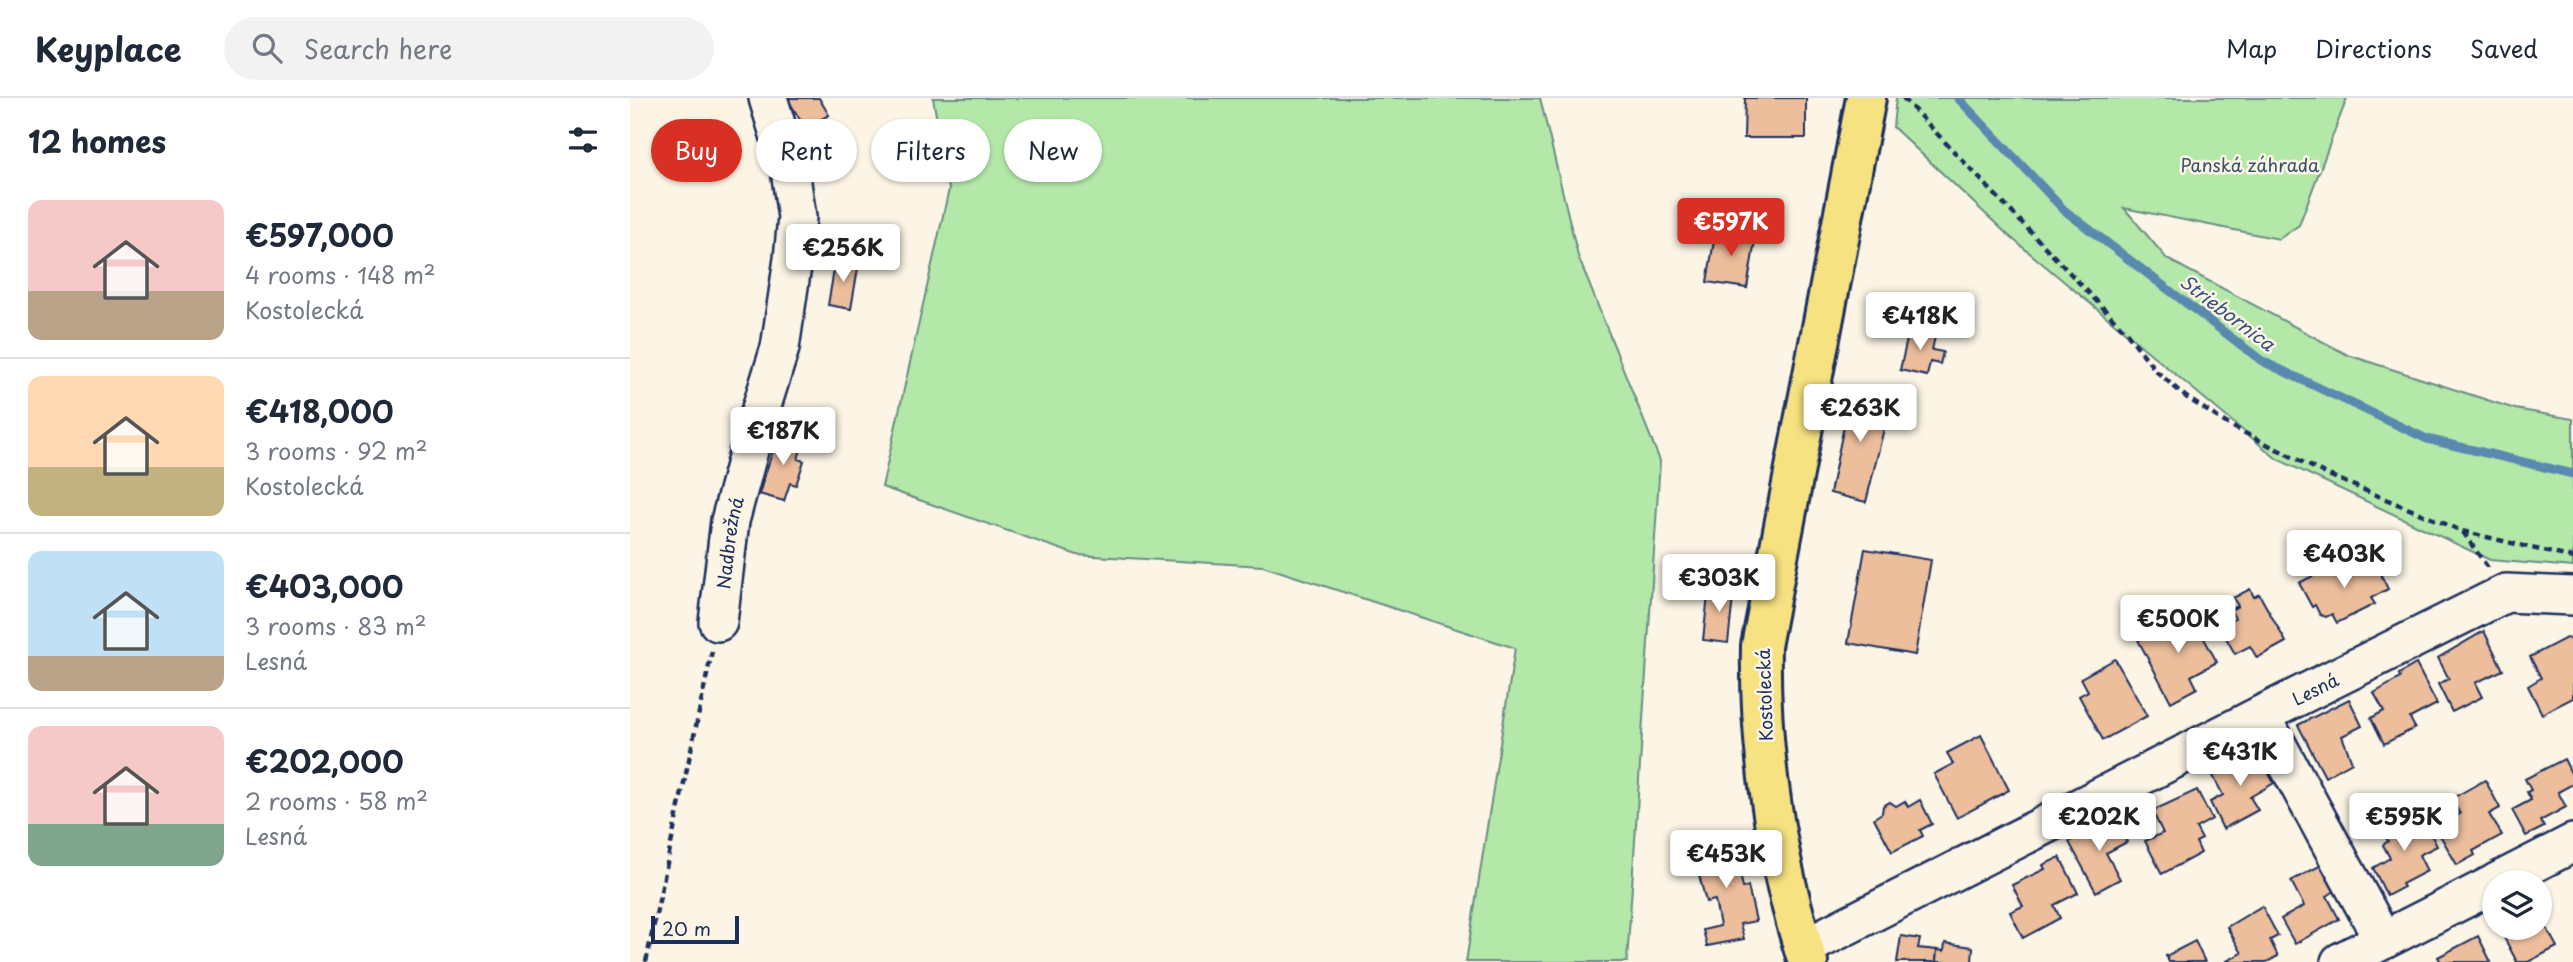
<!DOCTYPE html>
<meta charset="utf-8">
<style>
body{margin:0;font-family:"Playpen Sans",sans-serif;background:#f2f2f3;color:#1f2937;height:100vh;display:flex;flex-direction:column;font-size:26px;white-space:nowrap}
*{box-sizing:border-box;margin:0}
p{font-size:23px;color:#747a83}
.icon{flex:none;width:38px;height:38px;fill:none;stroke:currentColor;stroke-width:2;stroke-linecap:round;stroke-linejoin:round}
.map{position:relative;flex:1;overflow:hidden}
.panel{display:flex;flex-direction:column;background:#fff;width:630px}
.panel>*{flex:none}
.top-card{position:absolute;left:21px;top:21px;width:665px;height:63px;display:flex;gap:14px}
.tools{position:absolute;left:1852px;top:772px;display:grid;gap:14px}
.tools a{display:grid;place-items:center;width:70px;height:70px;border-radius:50%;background:#fff;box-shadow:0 2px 5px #0004;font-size:35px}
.scale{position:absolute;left:21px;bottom:18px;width:88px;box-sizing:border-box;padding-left:7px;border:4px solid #1b2f5e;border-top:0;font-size:19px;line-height:24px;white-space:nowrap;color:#1b2f5e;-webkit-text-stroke:5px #fcf5e5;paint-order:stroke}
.price{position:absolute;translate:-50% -60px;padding:0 16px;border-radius:7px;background:#fff;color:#222;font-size:23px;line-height:46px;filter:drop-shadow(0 2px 4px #0008)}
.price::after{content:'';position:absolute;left:50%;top:42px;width:21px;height:16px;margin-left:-10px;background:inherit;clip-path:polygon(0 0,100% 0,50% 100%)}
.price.current{background:#d93025;color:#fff}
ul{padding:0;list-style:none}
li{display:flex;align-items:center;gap:21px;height:175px;padding:0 28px}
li+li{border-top:2px solid #e0e1e3}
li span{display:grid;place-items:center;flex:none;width:196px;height:140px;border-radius:14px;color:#555}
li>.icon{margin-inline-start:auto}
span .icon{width:84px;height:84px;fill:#fffc;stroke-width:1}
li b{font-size:30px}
h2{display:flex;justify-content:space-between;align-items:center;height:84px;padding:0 28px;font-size:30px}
.pill{padding:0 24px;border-radius:32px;background:#fff;box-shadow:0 2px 5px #0004;font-size:24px;line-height:63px}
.pill.current{background:#d93025;color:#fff}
header{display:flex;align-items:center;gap:42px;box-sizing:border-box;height:98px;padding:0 35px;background:#fff;border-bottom:2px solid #e0e1e3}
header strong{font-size:33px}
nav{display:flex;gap:38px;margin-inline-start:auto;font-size:24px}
.search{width:490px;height:63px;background:#f2f2f3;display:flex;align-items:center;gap:18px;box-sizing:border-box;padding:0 24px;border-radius:38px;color:#747a83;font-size:26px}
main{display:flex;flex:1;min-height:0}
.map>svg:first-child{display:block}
.green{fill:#b4e8a9;stroke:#688c84;stroke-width:2}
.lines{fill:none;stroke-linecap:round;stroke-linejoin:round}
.stream{stroke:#5a89af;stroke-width:9}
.building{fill:#ecbe9c;stroke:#1b2f5e;stroke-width:2}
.minor-casing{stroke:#1b2f5e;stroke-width:42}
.major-casing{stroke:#1b2f5e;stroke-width:44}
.path{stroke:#1b2f5e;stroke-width:4.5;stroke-dasharray:7 5;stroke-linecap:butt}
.minor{stroke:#fcf5e5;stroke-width:37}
.major{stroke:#f6e281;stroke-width:38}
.labels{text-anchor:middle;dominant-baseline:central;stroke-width:5;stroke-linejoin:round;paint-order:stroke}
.park-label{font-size:18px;fill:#3a546d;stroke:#fcf5e5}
.street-label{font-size:18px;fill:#1b2f5e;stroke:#fcf5e5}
.water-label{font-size:19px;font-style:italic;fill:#355480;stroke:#fcf5e5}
</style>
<header>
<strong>Keyplace</strong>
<div class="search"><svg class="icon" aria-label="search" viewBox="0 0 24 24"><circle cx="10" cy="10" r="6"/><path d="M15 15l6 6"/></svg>Search here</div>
<nav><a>Map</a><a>Directions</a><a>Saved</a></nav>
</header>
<main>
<section class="panel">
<h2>12 homes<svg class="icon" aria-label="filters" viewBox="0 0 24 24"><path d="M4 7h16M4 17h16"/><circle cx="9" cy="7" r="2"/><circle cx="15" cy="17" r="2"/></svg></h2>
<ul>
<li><span style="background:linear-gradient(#f6c9c9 65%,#b9a48a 0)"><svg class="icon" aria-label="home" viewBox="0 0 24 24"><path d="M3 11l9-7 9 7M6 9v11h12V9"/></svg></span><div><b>€597,000</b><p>4 rooms · 148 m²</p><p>Kostolecká</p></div></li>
<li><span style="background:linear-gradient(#ffd9b3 65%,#c2b280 0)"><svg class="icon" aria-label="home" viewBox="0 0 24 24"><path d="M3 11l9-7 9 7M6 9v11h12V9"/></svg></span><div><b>€418,000</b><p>3 rooms · 92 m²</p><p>Kostolecká</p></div></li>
<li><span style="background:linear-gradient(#bfe0f5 75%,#b9a48a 0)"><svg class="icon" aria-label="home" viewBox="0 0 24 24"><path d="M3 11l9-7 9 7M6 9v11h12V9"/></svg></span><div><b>€403,000</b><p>3 rooms · 83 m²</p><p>Lesná</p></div></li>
<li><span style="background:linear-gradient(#f6c9c9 70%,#7fa58c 0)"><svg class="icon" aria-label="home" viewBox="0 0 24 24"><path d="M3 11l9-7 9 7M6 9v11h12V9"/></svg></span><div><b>€202,000</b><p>2 rooms · 58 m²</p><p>Lesná</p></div></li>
</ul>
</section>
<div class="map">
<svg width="1943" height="864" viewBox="0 0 1943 864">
<rect width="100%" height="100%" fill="#fcf5e5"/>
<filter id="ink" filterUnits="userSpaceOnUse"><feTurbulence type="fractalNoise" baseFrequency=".0143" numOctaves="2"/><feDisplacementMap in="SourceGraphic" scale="14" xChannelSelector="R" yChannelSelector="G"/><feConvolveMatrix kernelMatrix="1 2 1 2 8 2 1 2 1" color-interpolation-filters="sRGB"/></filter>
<g filter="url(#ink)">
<g class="green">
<path d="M 303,0 L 910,0 L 948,158 L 1030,363 L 997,864 L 836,864 L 885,550 L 633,468 L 447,457 L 252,389 L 319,91 Z"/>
<path d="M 1266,0 L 1717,0 L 1669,127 L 1649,141 L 1494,110 L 1537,161 L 1718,257 L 1885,311 L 1943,321 L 1943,469 L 1860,462 L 1647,361 L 1378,137 L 1263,29 Z"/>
</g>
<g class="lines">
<path class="stream" d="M 1328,0 L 1434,112 L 1632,263 L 1797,341 L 1943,376"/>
</g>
<g class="building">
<path d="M 157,0 L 189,0 L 199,17 L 175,30 Z"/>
<path d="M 1115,0 L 1176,0 L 1176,40 L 1114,40 Z"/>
<path d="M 1086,131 L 1126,137 L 1117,190 L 1077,184 Z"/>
<path d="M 206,160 L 229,164 L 221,211 L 198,207 Z"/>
<path d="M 1280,228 L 1306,234 L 1302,252 L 1313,254 L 1310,266 L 1300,264 L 1297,278 L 1270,272 Z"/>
<path d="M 1222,289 L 1262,298 L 1236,404 L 1200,395 Z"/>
<path d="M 149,333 L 174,342 L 168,361 L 174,363 L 166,387 L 160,385 L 154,403 L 129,396 Z"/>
<path d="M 1235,451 L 1301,462 L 1285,557 L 1218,545 Z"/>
<path d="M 1744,463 L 1758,491 L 1741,500 L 1745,506 L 1707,525 L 1702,516 L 1696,519 L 1690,517 L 1685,507 L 1682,509 L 1669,485 L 1702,468 L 1706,474 L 1724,465 L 1727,472 Z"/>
<path d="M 1079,488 L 1104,490 L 1098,545 L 1073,542 Z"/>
<path d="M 1620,491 L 1624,499 L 1629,496 L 1656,544 L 1627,560 L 1620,548 L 1605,556 L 1590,529 L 1605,520 L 1600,512 L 1608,508 L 1603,500 Z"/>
<path d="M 1560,515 L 1587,564 L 1561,578 L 1567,590 L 1541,604 L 1508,542 Z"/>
<path d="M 1854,533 L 1873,572 L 1845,585 L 1852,599 L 1822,614 L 1808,586 L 1819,581 L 1808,560 Z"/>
<path d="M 1936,540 L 1943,542 L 1943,600 L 1912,616 L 1898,588 L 1911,580 L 1900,559 Z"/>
<path d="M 1485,561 L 1517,618 L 1473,642 L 1449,598 L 1458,593 L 1451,580 Z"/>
<path d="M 1786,566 L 1807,606 L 1780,620 L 1785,630 L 1754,646 L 1741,620 L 1754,613 L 1744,595 L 1770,580 L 1769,576 Z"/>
<path d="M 1719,601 L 1732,628 L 1712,638 L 1722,664 L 1695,679 L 1668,627 Z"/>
<path d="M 1351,637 L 1379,692 L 1327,720 L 1304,676 L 1323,666 L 1317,655 Z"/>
<path d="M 1625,650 L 1644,685 L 1620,699 L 1628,712 L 1593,731 L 1580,704 L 1593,697 L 1583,678 L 1612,662 L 1611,658 Z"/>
<path d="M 1934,661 L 1943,679 L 1943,686 L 1928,694 L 1936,709 L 1910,723 L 1914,729 L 1896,738 L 1882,712 L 1901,702 L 1897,694 L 1901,692 L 1895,681 Z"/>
<path d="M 1855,682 L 1870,710 L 1859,716 L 1872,737 L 1843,753 L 1845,757 L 1827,767 L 1806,730 L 1830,716 L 1821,701 Z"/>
<path d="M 1567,692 L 1582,721 L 1566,730 L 1572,741 L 1566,744 L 1571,755 L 1532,776 L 1515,743 L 1533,735 L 1522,713 Z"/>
<path d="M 1290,702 L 1302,726 L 1290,732 L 1293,738 L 1262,754 L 1244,720 L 1252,715 L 1253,708 L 1260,704 L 1266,708 L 1275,703 L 1278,709 Z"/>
<path d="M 1789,713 L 1807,748 L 1789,757 L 1797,773 L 1772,786 L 1774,789 L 1757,798 L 1743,770 L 1760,760 L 1753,747 L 1758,743 L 1753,734 Z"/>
<path d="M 1484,719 L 1497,744 L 1476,755 L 1490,781 L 1466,794 L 1439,744 Z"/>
<path d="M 1107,737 L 1114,769 L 1109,770 L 1113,790 L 1118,788 L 1126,823 L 1110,826 L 1114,841 L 1077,848 L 1073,832 L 1090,828 L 1085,802 L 1076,804 L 1068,773 L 1078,771 L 1072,745 Z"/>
<path d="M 1430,759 L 1448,795 L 1424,807 L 1430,820 L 1393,840 L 1380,814 L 1393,808 L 1382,787 L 1415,771 L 1413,767 Z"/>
<path d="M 1695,765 L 1708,791 L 1697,798 L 1709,821 L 1665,846 L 1651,821 L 1674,808 L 1661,783 Z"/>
<path d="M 1632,808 L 1648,838 L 1640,842 L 1648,858 L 1637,864 L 1595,864 L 1612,855 L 1597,829 Z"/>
<path d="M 1909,815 L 1927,849 L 1898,864 L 1887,864 L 1869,830 L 1909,830 Z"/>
<path d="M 1271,838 L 1290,841 L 1288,850 L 1307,852 L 1306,864 L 1267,864 Z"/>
<path d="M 1848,838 L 1861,864 L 1811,864 L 1808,859 Z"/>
<path d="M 1565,843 L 1575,864 L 1539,864 L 1536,858 Z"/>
<path d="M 1315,845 L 1343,849 L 1342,864 L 1306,864 L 1307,852 L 1314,853 Z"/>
</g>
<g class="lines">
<defs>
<g id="minor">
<path id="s1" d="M 88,524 L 100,423 L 125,330 L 150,250 L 163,161 L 167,119 L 160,72 L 138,0"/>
<path d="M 1631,617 L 1753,842"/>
<path d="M 1867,784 L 1943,745"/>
<path id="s2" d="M 1173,850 L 1631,617 L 1876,495 L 1943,498"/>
<path d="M 1710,864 L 1864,786"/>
</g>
<path id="major" d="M 1178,864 C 1146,767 1129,650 1131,548 L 1236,0"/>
</defs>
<use href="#minor" class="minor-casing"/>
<use href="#major" class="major-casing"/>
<g class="path">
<path d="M 1273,0 L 1497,235 L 1526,273 L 1556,299 L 1599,327 L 1696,376 L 1832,433 L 1943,460"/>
<path d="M 1833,434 L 1858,470"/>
<path d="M 16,864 L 82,553"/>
</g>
<use href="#minor" class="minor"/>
<use href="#major" class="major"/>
</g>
</g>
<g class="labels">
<g class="park-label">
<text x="1620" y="66">Panská záhrada</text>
</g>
<g class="street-label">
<text stroke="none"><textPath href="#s1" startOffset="80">Nadbrežná</textPath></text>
<text stroke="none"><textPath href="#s2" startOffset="574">Lesná</textPath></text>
<text transform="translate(1134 597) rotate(-92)">Kostolecká</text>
</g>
<g class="water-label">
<text transform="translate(1598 214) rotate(37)">Striebornica</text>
</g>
</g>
</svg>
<div class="tools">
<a><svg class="icon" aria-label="layers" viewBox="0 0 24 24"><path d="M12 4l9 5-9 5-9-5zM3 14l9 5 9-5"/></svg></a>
</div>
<div class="scale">20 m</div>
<b class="price current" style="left:1101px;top:160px">€597K</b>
<b class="price" style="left:213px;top:186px">€256K</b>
<b class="price" style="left:1290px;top:254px">€418K</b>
<b class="price" style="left:1230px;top:346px">€263K</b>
<b class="price" style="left:153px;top:369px">€187K</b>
<b class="price" style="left:1714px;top:492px">€403K</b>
<b class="price" style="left:1089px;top:516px">€303K</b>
<b class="price" style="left:1548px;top:557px">€500K</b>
<b class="price" style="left:1610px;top:690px">€431K</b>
<b class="price" style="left:1469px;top:755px">€202K</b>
<b class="price" style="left:1774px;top:755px">€595K</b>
<b class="price" style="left:1096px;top:792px">€453K</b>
<div class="top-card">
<a class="pill current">Buy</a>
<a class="pill">Rent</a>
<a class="pill">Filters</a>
<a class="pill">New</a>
</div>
</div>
</main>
